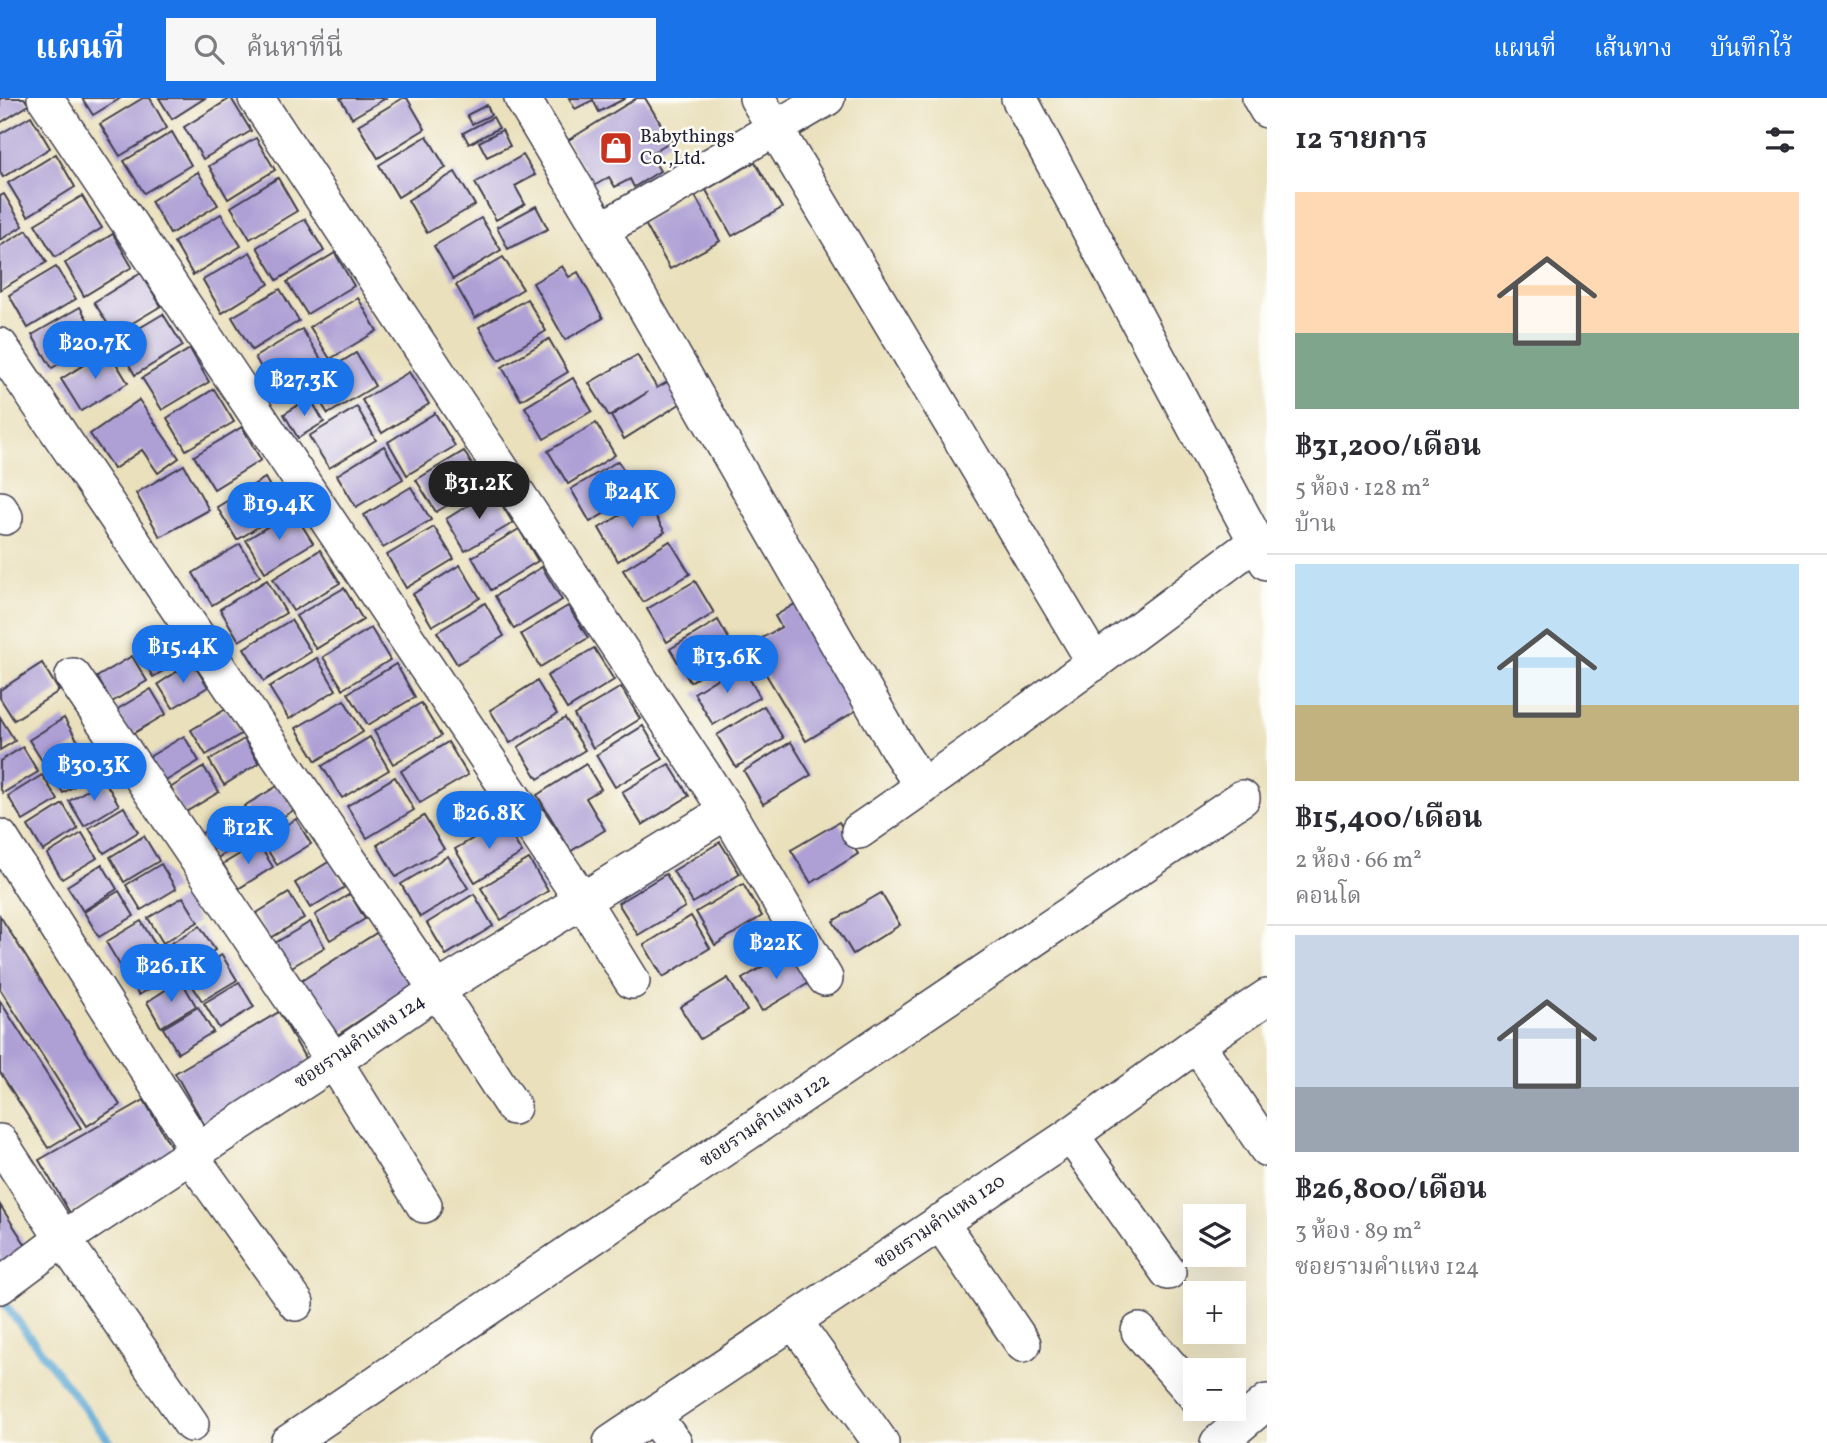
<!DOCTYPE html>
<html lang="th">
<meta charset="utf-8">
<style>
body{margin:0;font-family:Vollkorn,"Noto Serif Thai",serif;background:#f7f7f7;color:#2b2b33;height:100vh;display:flex;flex-direction:column;font-size:26px;white-space:nowrap}
*{box-sizing:border-box;margin:0}
p{font-size:23px;color:#7c7c81}
.icon{flex:none;width:38px;height:38px;fill:none;stroke:currentColor;stroke-width:2;stroke-linecap:round;stroke-linejoin:round}
.map{position:relative;flex:1;overflow:hidden}
.details{display:flex;flex-direction:column;background:#fff;width:560px}
.details>*{flex:none}
.buttons{position:absolute;left:1183px;top:1106px;display:grid;gap:14px}
.buttons a{display:grid;place-items:center;width:63px;height:63px;border-radius:0px;background:#fff;box-shadow:0 7px 28px #0002;font-size:35px}
.price{position:absolute;translate:-50% -60px;padding:0 16px;border-radius:24px;background:#1a73e8;color:#fff;font-size:23px;line-height:46px;filter:drop-shadow(0 2px 4px #0008)}
.price::after{content:'';position:absolute;left:50%;top:42px;width:21px;height:16px;margin-left:-10px;background:inherit;clip-path:polygon(0 0,100% 0,50% 100%)}
.price.selected{background:#222;color:#fff}
ul{padding:0;list-style:none}
li{display:grid;align-content:center;gap:14px;height:371px;padding:0 28px}
li+li{border-top:2px solid #e1e1e2}
li span{display:grid;place-items:center;height:217px;border-radius:0px;color:#555}
li>.icon{margin-inline-start:auto}
span .icon{width:126px;height:126px;fill:#fffc;stroke-width:1}
li b{font-size:30px}
h2{display:flex;justify-content:space-between;align-items:center;height:84px;padding:0 28px;font-size:30px}
header{display:flex;align-items:center;gap:42px;box-sizing:border-box;height:98px;padding:0 35px;background:#1a73e8;color:#fff}
header strong{font-size:33px}
nav{display:flex;gap:38px;margin-inline-start:auto;font-size:24px}
.search{width:490px;height:63px;background:#f7f7f7;display:flex;align-items:center;gap:18px;box-sizing:border-box;padding:0 24px;border-radius:0px;color:#7c7c81;font-size:26px}
main{display:flex;flex:1;min-height:0}
.map>svg:first-child{display:block}
.lines{fill:none;stroke-linecap:round;stroke-linejoin:round}
.stream{stroke:#5ba8d4;stroke-width:8}
.building{fill:#aea0d5}
.minor-casing{stroke:#403e4e;stroke-width:38}
.minor{stroke:#fff;stroke-width:35}
.labels{text-anchor:middle;dominant-baseline:central;stroke-width:5;stroke-linejoin:round;paint-order:stroke}
.poi-label{font-size:19px;fill:#22223b;stroke:#fdfcf7;text-anchor:start}
.street-label{font-size:19px;fill:#22223b;stroke:#fdfcf7}
</style>
<header>
<strong>แผนที่</strong>
<div class="search"><svg class="icon" aria-label="search" viewBox="0 0 24 24"><circle cx="10" cy="10" r="6"/><path d="M15 15l6 6"/></svg>ค้นหาที่นี่</div>
<nav><a>แผนที่</a><a>เส้นทาง</a><a>บันทึกไว้</a></nav>
</header>
<main>
<div class="map">
<svg width="1267" height="1345" viewBox="0 0 1267 1345">
<rect width="100%" height="100%" fill="#fdfcf7"/>
<filter id="ink" filterUnits="userSpaceOnUse"><feTurbulence type="fractalNoise" baseFrequency=".0143" numOctaves="2"/><feDisplacementMap in="SourceGraphic" scale="14" xChannelSelector="R" yChannelSelector="G"/><feConvolveMatrix kernelMatrix="1 2 1 2 8 2 1 2 1" color-interpolation-filters="sRGB"/></filter>
<filter id="wash" filterUnits="userSpaceOnUse"><feTurbulence type="fractalNoise" baseFrequency=".00686" numOctaves="4" result="noise"/><feDisplacementMap in="SourceGraphic" scale="28" xChannelSelector="R" yChannelSelector="G"/><feGaussianBlur stdDeviation="1.57" result="paint"/><feColorMatrix in="noise" values="0 0 0 0 0 0 0 0 0 0 0 0 0 0 0 0 0 1.4 0 .05"/><feComposite in="paint" operator="in"/></filter>
<g filter="url(#wash)">
<rect width="100%" height="100%" fill="#eae0bc"/>
<g class="lines">
<path class="stream" d="M 0,1200 L 111,1345"/>
</g>
<g id="blocks">
<g class="building">
<path d="M 0,0 L 24,0 L 29,7 L 0,25 Z"/>
<path d="M 82,0 L 121,0 L 93,17 Z"/>
<path d="M 143,0 L 150,0 L 167,30 L 120,58 L 100,26 Z"/>
<path d="M 159,0 L 205,0 L 172,21 Z"/>
<path d="M 231,0 L 251,33 L 203,61 L 184,29 Z"/>
<path d="M 340,0 L 386,0 L 352,20 Z"/>
<path d="M 403,0 L 407,0 L 425,31 L 378,60 L 358,27 Z"/>
<path d="M 569,0 L 626,0 L 599,14 L 593,2 L 575,11 Z"/>
<path d="M 637,0 L 645,0 L 671,43 L 650,56 L 660,73 L 634,89 L 630,81 L 615,89 L 609,79 L 594,88 L 567,43 Z"/>
<path d="M 487,7 L 491,17 L 472,26 L 467,17 Z"/>
<path d="M 31,18 L 50,50 L 3,79 L 0,74 L 0,36 Z"/>
<path d="M 493,19 L 499,30 L 469,46 L 463,35 Z"/>
<path d="M 502,32 L 510,48 L 487,59 L 479,44 Z"/>
<path d="M 172,34 L 191,67 L 144,95 L 124,63 Z"/>
<path d="M 427,38 L 446,70 L 398,99 L 379,67 Z"/>
<path d="M 256,40 L 275,72 L 228,101 L 209,68 Z"/>
<path d="M 56,56 L 75,89 L 28,118 L 8,85 Z"/>
<path d="M 523,57 L 535,77 L 515,88 L 525,106 L 496,122 L 475,85 Z"/>
<path d="M 755,64 L 782,110 L 732,138 L 706,92 Z"/>
<path d="M 198,74 L 218,107 L 170,136 L 151,103 Z"/>
<path d="M 455,74 L 475,107 L 427,135 L 408,102 Z"/>
<path d="M 278,80 L 297,113 L 250,141 L 231,109 Z"/>
<path d="M 4,96 L 23,128 L 0,142 L 0,98 Z"/>
<path d="M 694,96 L 720,143 L 670,171 L 644,124 Z"/>
<path d="M 82,98 L 102,130 L 55,159 L 35,126 Z"/>
<path d="M 536,108 L 548,131 L 508,151 L 497,129 Z"/>
<path d="M 221,116 L 241,148 L 193,177 L 174,144 Z"/>
<path d="M 481,120 L 501,152 L 453,181 L 434,148 Z"/>
<path d="M 305,121 L 324,153 L 277,182 L 257,149 Z"/>
<path d="M 27,132 L 47,164 L 0,192 L 0,148 Z"/>
<path d="M 113,136 L 132,169 L 84,198 L 65,165 Z"/>
<path d="M 250,154 L 269,186 L 222,215 L 203,182 Z"/>
<path d="M 335,155 L 354,188 L 307,216 L 287,184 Z"/>
<path d="M 503,159 L 523,191 L 475,220 L 456,187 Z"/>
<path d="M 562,168 L 569,179 L 578,174 L 603,220 L 565,242 L 533,185 Z"/>
<path d="M 56,169 L 76,201 L 28,230 L 9,197 Z"/>
<path d="M 141,175 L 161,208 L 114,236 L 94,204 Z"/>
<path d="M 280,191 L 299,223 L 252,252 L 232,219 Z"/>
<path d="M 358,200 L 377,233 L 330,261 L 310,229 Z"/>
<path d="M 527,201 L 546,233 L 499,262 L 479,229 Z"/>
<path d="M 80,209 L 99,242 L 52,270 L 32,237 Z"/>
<path d="M 163,216 L 183,248 L 135,277 L 116,244 Z"/>
<path d="M 302,231 L 322,263 L 274,292 L 255,259 Z"/>
<path d="M 549,241 L 568,274 L 521,302 L 502,269 Z"/>
<path d="M 190,251 L 209,284 L 162,312 L 142,280 Z"/>
<path d="M 108,252 L 128,285 L 81,313 L 61,281 Z"/>
<path d="M 356,255 L 375,288 L 328,316 L 308,284 Z"/>
<path d="M 637,257 L 657,290 L 669,283 L 683,304 L 624,341 L 611,318 L 648,294 L 609,318 L 589,285 Z"/>
<path d="M 409,274 L 429,306 L 382,335 L 362,302 Z"/>
<path d="M 573,280 L 592,313 L 544,341 L 525,309 Z"/>
<path d="M 214,291 L 234,324 L 186,352 L 167,320 Z"/>
<path d="M 310,300 L 324,324 L 298,340 L 284,316 Z"/>
<path d="M 139,302 L 179,360 L 158,375 L 142,352 L 114,371 L 90,336 Z"/>
<path d="M 357,309 L 376,342 L 329,370 L 309,338 Z"/>
<path d="M 435,315 L 455,348 L 407,377 L 388,344 Z"/>
<path d="M 596,325 L 615,357 L 568,386 L 548,353 Z"/>
<path d="M 242,329 L 261,362 L 214,391 L 194,358 Z"/>
<path d="M 384,348 L 403,381 L 356,409 L 337,377 Z"/>
<path d="M 464,353 L 483,386 L 436,414 L 416,382 Z"/>
<path d="M 618,363 L 638,395 L 590,424 L 571,391 Z"/>
<path d="M 184,367 L 209,412 L 160,439 L 136,395 Z"/>
<path d="M 265,380 L 284,413 L 237,442 L 217,409 Z"/>
<path d="M 411,389 L 431,422 L 383,450 L 364,417 Z"/>
<path d="M 493,392 L 513,425 L 465,453 L 446,421 Z"/>
<path d="M 646,402 L 665,434 L 618,463 L 599,430 Z"/>
<path d="M 293,413 L 313,445 L 265,474 L 246,442 Z"/>
<path d="M 434,429 L 454,461 L 406,490 L 387,457 Z"/>
<path d="M 519,431 L 538,463 L 491,492 L 472,459 Z"/>
<path d="M 670,443 L 690,476 L 643,504 L 623,472 Z"/>
<path d="M 240,446 L 260,478 L 212,507 L 193,475 Z"/>
<path d="M 320,452 L 340,485 L 293,513 L 273,481 Z"/>
<path d="M 460,467 L 480,500 L 432,528 L 413,496 Z"/>
<path d="M 542,469 L 562,502 L 514,531 L 495,498 Z"/>
<path d="M 267,482 L 286,515 L 239,543 L 220,511 Z"/>
<path d="M 695,483 L 714,515 L 667,544 L 647,511 Z"/>
<path d="M 344,490 L 363,522 L 316,551 L 296,518 Z"/>
<path d="M 485,505 L 504,538 L 457,566 L 437,534 Z"/>
<path d="M 795,506 L 857,612 L 806,643 L 755,558 L 768,550 L 762,540 L 781,529 L 775,518 Z"/>
<path d="M 568,508 L 588,540 L 540,569 L 521,536 Z"/>
<path d="M 291,522 L 311,554 L 264,583 L 244,550 Z"/>
<path d="M 718,522 L 737,555 L 690,584 L 670,551 Z"/>
<path d="M 371,530 L 390,562 L 343,591 L 323,559 Z"/>
<path d="M 173,533 L 188,558 L 153,579 L 138,554 Z"/>
<path d="M 594,550 L 614,582 L 567,611 L 547,578 Z"/>
<path d="M 132,558 L 147,583 L 112,604 L 97,579 Z"/>
<path d="M 317,560 L 336,592 L 289,621 L 269,589 Z"/>
<path d="M 192,564 L 208,589 L 173,610 L 158,586 Z"/>
<path d="M 42,565 L 59,593 L 14,622 L 0,600 L 0,592 Z"/>
<path d="M 396,566 L 415,599 L 368,627 L 348,595 Z"/>
<path d="M 741,566 L 760,599 L 713,627 L 694,595 Z"/>
<path d="M 537,583 L 557,616 L 510,645 L 490,612 Z"/>
<path d="M 621,589 L 640,621 L 593,650 L 574,617 Z"/>
<path d="M 151,591 L 166,616 L 131,637 L 116,612 Z"/>
<path d="M 344,602 L 363,634 L 316,663 L 296,630 Z"/>
<path d="M 421,605 L 441,638 L 393,666 L 374,633 Z"/>
<path d="M 764,608 L 783,640 L 736,669 L 717,637 Z"/>
<path d="M 226,611 L 241,636 L 206,657 L 191,632 Z"/>
<path d="M 0,619 L 15,643 L 0,652 Z"/>
<path d="M 64,620 L 79,645 L 44,666 L 29,642 Z"/>
<path d="M 565,620 L 585,652 L 538,681 L 518,649 Z"/>
<path d="M 643,628 L 663,661 L 615,689 L 596,657 Z"/>
<path d="M 184,638 L 199,663 L 164,684 L 149,659 Z"/>
<path d="M 370,639 L 389,672 L 342,700 L 322,668 Z"/>
<path d="M 244,641 L 259,665 L 224,687 L 209,662 Z"/>
<path d="M 448,644 L 468,677 L 420,705 L 401,673 Z"/>
<path d="M 791,644 L 811,677 L 763,706 L 744,673 Z"/>
<path d="M 23,649 L 38,674 L 3,695 L 0,690 L 0,663 Z"/>
<path d="M 83,649 L 98,674 L 63,695 L 48,670 Z"/>
<path d="M 586,666 L 601,691 L 586,700 L 605,732 L 571,753 L 537,697 Z"/>
<path d="M 669,666 L 689,698 L 642,727 L 622,694 Z"/>
<path d="M 204,669 L 219,694 L 184,715 L 170,690 Z"/>
<path d="M 42,677 L 58,702 L 23,723 L 8,698 Z"/>
<path d="M 395,679 L 414,712 L 367,740 L 347,708 Z"/>
<path d="M 104,682 L 119,707 L 84,728 L 69,703 Z"/>
<path d="M 279,687 L 294,712 L 259,733 L 244,708 Z"/>
<path d="M 63,706 L 78,731 L 43,753 L 28,728 Z"/>
<path d="M 124,709 L 138,734 L 104,755 L 89,730 Z"/>
<path d="M 234,716 L 248,741 L 214,762 L 199,737 Z"/>
<path d="M 424,718 L 444,751 L 396,779 L 377,747 Z"/>
<path d="M 296,721 L 311,746 L 277,767 L 261,742 Z"/>
<path d="M 503,723 L 522,755 L 475,784 L 455,751 Z"/>
<path d="M 839,724 L 858,756 L 811,785 L 791,752 Z"/>
<path d="M 82,735 L 97,760 L 62,781 L 47,756 Z"/>
<path d="M 144,738 L 159,763 L 124,784 L 110,759 Z"/>
<path d="M 720,744 L 740,776 L 693,805 L 673,773 Z"/>
<path d="M 258,745 L 273,769 L 238,791 L 223,766 Z"/>
<path d="M 448,758 L 468,790 L 420,819 L 401,786 Z"/>
<path d="M 529,761 L 548,793 L 501,822 L 481,790 Z"/>
<path d="M 330,763 L 345,789 L 310,810 L 295,785 Z"/>
<path d="M 102,766 L 117,791 L 83,813 L 67,788 Z"/>
<path d="M 161,766 L 176,791 L 141,812 L 126,787 Z"/>
<path d="M 666,776 L 685,809 L 638,837 L 618,805 Z"/>
<path d="M 743,786 L 762,818 L 715,847 L 696,814 Z"/>
<path d="M 119,793 L 134,818 L 99,839 L 84,814 Z"/>
<path d="M 289,795 L 304,820 L 269,841 L 255,816 Z"/>
<path d="M 881,795 L 900,827 L 853,856 L 833,823 Z"/>
<path d="M 350,796 L 365,821 L 330,842 L 315,817 Z"/>
<path d="M 474,796 L 493,828 L 446,857 L 427,825 Z"/>
<path d="M 183,799 L 198,824 L 163,845 L 148,820 Z"/>
<path d="M 0,818 L 120,1007 L 87,1028 L 0,891 Z"/>
<path d="M 691,818 L 710,850 L 663,879 L 644,847 Z"/>
<path d="M 141,823 L 156,848 L 121,869 L 106,844 Z"/>
<path d="M 310,824 L 325,849 L 290,870 L 275,845 Z"/>
<path d="M 200,828 L 215,852 L 180,874 L 165,849 Z"/>
<path d="M 381,832 L 415,886 L 333,940 L 298,885 Z"/>
<path d="M 158,851 L 174,876 L 139,897 L 124,872 Z"/>
<path d="M 790,852 L 809,885 L 762,913 L 742,881 Z"/>
<path d="M 222,857 L 237,882 L 202,903 L 187,879 Z"/>
<path d="M 728,880 L 747,913 L 700,941 L 680,909 Z"/>
<path d="M 181,882 L 196,908 L 161,929 L 147,904 Z"/>
<path d="M 239,884 L 254,909 L 219,930 L 204,905 Z"/>
<path d="M 0,903 L 81,1030 L 48,1050 L 0,974 Z"/>
<path d="M 198,909 L 213,934 L 178,955 L 163,930 Z"/>
<path d="M 279,914 L 309,967 L 205,1028 L 175,975 Z"/>
<path d="M 144,1002 L 174,1054 L 70,1115 L 39,1062 Z"/>
<path d="M 0,1107 L 27,1149 L 0,1166 Z"/>
</g>
</g>
</g>
<g filter="url(#ink)">
<use href="#blocks" fill-opacity="0" stroke="#403e4e" stroke-width="2"/>
<g class="lines">
<defs>
<g id="minor">
<path d="M 45,0 L 582,802 L 632,883"/>
<path d="M 256,0 L 727,713 L 825,880"/>
<path d="M 522,0 L 601,132 L 900,654 L 923,689"/>
<path d="M 757,0 L 1095,565"/>
<path d="M 1019,0 L 1267,464"/>
<path d="M 1260,0 L 1267,12"/>
<path d="M 601,132 L 827,0"/>
<path d="M 0,248 L 437,892 L 513,1009"/>
<path d="M 0,411 L 5,419"/>
<path d="M 73,578 L 334,963 L 424,1107"/>
<path d="M 859,733 C 994,640 1125,542 1256,444"/>
<path d="M 0,739 L 198,1052"/>
<path d="M 1197,946 L 1267,1051"/>
<path d="M 1071,1037 L 1168,1174"/>
<path d="M 0,1044 L 63,1141 L 191,1326"/>
<path d="M 190,1057 L 296,1205"/>
<path d="M 940,1124 L 1023,1246"/>
<path d="M 0,1188 L 63,1141 L 334,963 L 437,892 L 727,713"/>
<path d="M 794,1223 L 881,1345"/>
<path d="M 1139,1233 L 1195,1297"/>
<path d="M 653,1318 L 674,1345"/>
<path d="M 288,1345 L 1242,700"/>
<path d="M 611,1345 L 1071,1037 L 1197,946 L 1267,899"/>
<path d="M 1218,1345 L 1267,1304"/>
</g>
</defs>
<use href="#minor" class="minor-casing"/>
<use href="#minor" class="minor"/>
</g>
</g>
<defs>
<symbol id="shop-square" viewBox="-11 -11 22 22"><rect x="-9" y="-9" width="18" height="18" rx="4" fill="#c8321e" stroke="#fdfcf7"/><path d="M-5-2.5h2.3a2.7 3.5 0 0 1 5.4 0H5L5.5 6h-11ZM-1.5-2.5h3a1.5 2.3 0 0 0-3 0Z" fill="#fff"/></symbol>
</defs>
<g fill-rule="evenodd">
<use href="#shop-square" x="597" y="31" width="38" height="38"/>
</g>
<g class="labels">
<g class="poi-label">
<text x="640" y="39">Babythings<tspan x="640" dy="22">Co.,Ltd.</tspan></text>
</g>
<g class="street-label">
<text transform="translate(360 944) rotate(-34)">ซอยรามคำแหง 124</text>
<text transform="translate(765 1023) rotate(-34)">ซอยรามคำแหง 122</text>
<text transform="translate(940 1124) rotate(-34)">ซอยรามคำแหง 120</text>
</g>
</g>
</svg>
<div class="buttons">
<a><svg class="icon" aria-label="layers" viewBox="0 0 24 24"><path d="M12 4l9 5-9 5-9-5zM3 14l9 5 9-5"/></svg></a>
<a>+</a>
<a>−</a>
</div>
<b class="price" style="left:95px;top:283px">฿20.7K</b>
<b class="price" style="left:304px;top:320px">฿27.3K</b>
<b class="price selected" style="left:479px;top:423px">฿31.2K</b>
<b class="price" style="left:632px;top:432px">฿24K</b>
<b class="price" style="left:279px;top:444px">฿19.4K</b>
<b class="price" style="left:183px;top:587px">฿15.4K</b>
<b class="price" style="left:727px;top:597px">฿13.6K</b>
<b class="price" style="left:94px;top:705px">฿30.3K</b>
<b class="price" style="left:489px;top:753px">฿26.8K</b>
<b class="price" style="left:248px;top:768px">฿12K</b>
<b class="price" style="left:776px;top:883px">฿22K</b>
<b class="price" style="left:171px;top:906px">฿26.1K</b>
</div>
<section class="details">
<h2>12 รายการ<svg class="icon" aria-label="filters" viewBox="0 0 24 24"><path d="M4 7h16M4 17h16"/><circle cx="9" cy="7" r="2"/><circle cx="15" cy="17" r="2"/></svg></h2>
<ul>
<li><span style="background:linear-gradient(#ffd9b3 65%,#7fa58c 0)"><svg class="icon" aria-label="home" viewBox="0 0 24 24"><path d="M3 11l9-7 9 7M6 9v11h12V9"/></svg></span><div><b>฿31,200/เดือน</b><p>5 ห้อง · 128 m²</p><p>บ้าน</p></div></li>
<li><span style="background:linear-gradient(#bfe0f5 65%,#c2b280 0)"><svg class="icon" aria-label="home" viewBox="0 0 24 24"><path d="M3 11l9-7 9 7M6 9v11h12V9"/></svg></span><div><b>฿15,400/เดือน</b><p>2 ห้อง · 66 m²</p><p>คอนโด</p></div></li>
<li><span style="background:linear-gradient(#c9d6e8 70%,#9aa5b1 0)"><svg class="icon" aria-label="home" viewBox="0 0 24 24"><path d="M3 11l9-7 9 7M6 9v11h12V9"/></svg></span><div><b>฿26,800/เดือน</b><p>3 ห้อง · 89 m²</p><p>ซอยรามคำแหง 124</p></div></li>
</ul>
</section>
</main>
